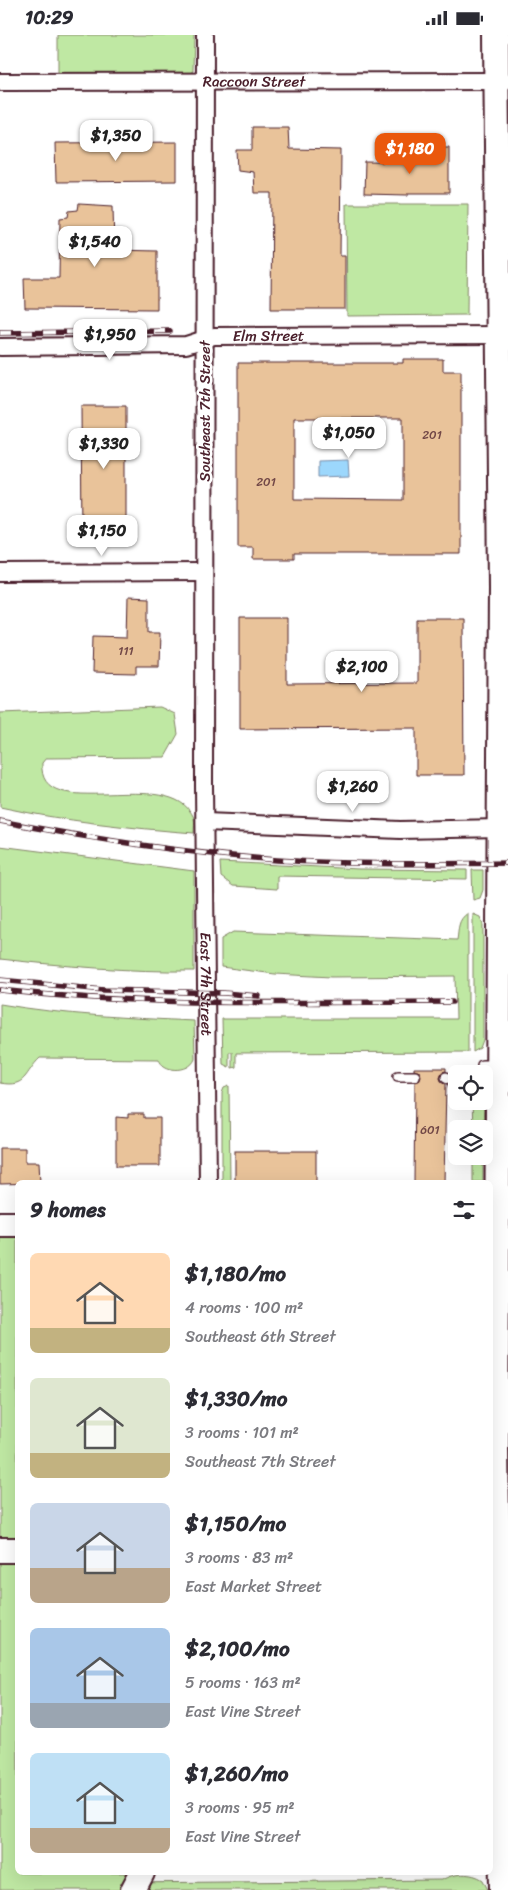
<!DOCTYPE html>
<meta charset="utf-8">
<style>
body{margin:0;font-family:Sriracha,sans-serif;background:#f2f2f3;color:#2b2b33;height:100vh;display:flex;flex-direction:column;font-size:19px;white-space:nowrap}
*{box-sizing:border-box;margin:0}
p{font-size:16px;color:#7c7c81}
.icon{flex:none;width:28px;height:28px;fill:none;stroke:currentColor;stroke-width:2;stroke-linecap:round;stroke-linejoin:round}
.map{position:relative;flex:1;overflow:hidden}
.panel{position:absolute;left:15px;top:1145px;width:478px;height:695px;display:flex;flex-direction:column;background:#fff;border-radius:8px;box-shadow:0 5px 20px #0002}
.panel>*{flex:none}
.controls{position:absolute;left:448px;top:1030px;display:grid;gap:10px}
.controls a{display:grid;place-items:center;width:45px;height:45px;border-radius:8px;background:#fff;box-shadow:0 5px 20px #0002;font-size:25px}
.price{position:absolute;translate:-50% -42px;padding:0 11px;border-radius:10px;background:#fff;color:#222;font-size:16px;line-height:32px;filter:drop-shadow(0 1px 2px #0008)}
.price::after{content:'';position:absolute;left:50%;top:30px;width:15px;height:11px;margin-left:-8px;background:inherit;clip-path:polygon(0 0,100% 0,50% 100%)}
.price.selected{background:#ea580c;color:#fff}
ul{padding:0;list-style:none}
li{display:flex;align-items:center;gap:15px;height:125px;padding:0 15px}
li span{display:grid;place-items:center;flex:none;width:140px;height:100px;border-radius:8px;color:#555}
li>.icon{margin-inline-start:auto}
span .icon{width:60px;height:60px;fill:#fffc;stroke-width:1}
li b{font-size:21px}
h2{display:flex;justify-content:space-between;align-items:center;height:60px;padding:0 15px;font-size:21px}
.status{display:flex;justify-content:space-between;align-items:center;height:35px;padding:0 25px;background:#fff;direction:ltr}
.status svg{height:14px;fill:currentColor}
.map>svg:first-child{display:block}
.green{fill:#bfe8a3;stroke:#848467}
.water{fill:#9cd7fc;stroke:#7b8da8}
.building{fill:#e9c39a;stroke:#4a1f2b;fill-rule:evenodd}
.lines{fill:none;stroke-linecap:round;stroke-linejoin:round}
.lane-casing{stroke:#4a1f2b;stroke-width:12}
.street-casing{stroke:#4a1f2b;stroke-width:20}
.secondary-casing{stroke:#4a1f2b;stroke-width:28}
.lane{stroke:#fff;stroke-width:9}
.street{stroke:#fff;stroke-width:16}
.secondary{stroke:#fff;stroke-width:24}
.rail-casing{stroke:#4a1f2b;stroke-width:5.5}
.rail{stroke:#fff;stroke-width:4;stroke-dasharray:11;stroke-linecap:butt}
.labels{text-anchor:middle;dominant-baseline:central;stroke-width:5;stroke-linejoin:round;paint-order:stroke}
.number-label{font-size:12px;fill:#724847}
.street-label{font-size:15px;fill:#4a1f2b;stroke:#fff}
</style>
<div class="status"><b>10:29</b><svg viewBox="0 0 49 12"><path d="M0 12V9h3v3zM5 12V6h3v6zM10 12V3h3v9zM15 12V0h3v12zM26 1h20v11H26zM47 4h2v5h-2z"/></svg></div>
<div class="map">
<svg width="508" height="1855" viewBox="0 0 508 1855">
<rect width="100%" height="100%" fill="#fff"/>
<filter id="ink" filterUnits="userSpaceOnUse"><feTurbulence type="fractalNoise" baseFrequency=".02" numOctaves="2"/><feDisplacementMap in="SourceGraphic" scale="10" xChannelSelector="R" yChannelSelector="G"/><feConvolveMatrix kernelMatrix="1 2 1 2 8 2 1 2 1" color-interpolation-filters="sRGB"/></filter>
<g filter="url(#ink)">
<g class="green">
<path d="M 58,0 L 194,0 L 193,36 L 188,39 L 58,39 Z"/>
<path d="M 346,169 L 468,169 L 467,280 L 347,281 Z"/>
<path d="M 160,672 L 175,679 L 178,699 L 165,722 L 46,723 L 42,728 C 37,792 171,728 194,783 C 195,787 194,794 194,798 C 129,793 64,786 0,772 L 0,678 Z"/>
<path d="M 0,811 L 194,836 L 194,936 C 129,937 64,931 0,924 Z"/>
<path d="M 220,827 L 359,834 L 467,835 L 467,844 L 277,841 L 277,854 L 233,851 L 221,842 Z"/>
<path d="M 472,835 L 483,835 L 483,855 L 480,863 L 473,865 Z"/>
<path d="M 468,878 L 468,1017 L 236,1018 L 236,1032 L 232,1033 L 232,1017 L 229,1017 L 229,1032 L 223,1029 L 222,984 L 456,984 L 455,941 L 331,942 L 275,939 L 221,932 L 221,904 L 233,897 L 457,905 C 459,894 457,885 468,878 Z"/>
<path d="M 473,879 L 480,882 L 483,890 L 483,1005 L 480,1013 L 473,1017 Z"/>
<path d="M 0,969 C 64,980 129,983 194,986 L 195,1024 C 189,1039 162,1037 159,1024 L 40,1023 C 24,1038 27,1053 0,1048 Z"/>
<path d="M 229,1051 L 230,1147 L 222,1147 L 222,1058 L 224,1053 Z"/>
<path d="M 472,1066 L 484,1066 L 483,1094 L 473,1094 Z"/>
<rect x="473" y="1121" width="10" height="26"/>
<path d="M 0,1202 L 17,1202 L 18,1838 L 128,1838 L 123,1848 L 442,1845 C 453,1838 472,1837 483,1845 L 488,1855 L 0,1855 Z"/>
</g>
<path class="water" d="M 348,425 L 349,441 L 318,442 L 318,426 Z"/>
<g class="building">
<path d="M 252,92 L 288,92 L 289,114 L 341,115 L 340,221 L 345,221 L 345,274 L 271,274 L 272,158 L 254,158 L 253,137 L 238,135 L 237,115 L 252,115 Z"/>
<path d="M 177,107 L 177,146 L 56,147 L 55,108 Z"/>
<path d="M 425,112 L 449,112 L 449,158 L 408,158 L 408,160 L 364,159 L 365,127 L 425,128 Z"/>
<path d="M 79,169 L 113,171 L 114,215 L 157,216 L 157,274 L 25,273 L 24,243 L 59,243 L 60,183 L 68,182 L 69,176 L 78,175 Z"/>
<path d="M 403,324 L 443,324 L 443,336 L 461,336 L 461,519 L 294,519 L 294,524 L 253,524 L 253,512 L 238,512 L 238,328 L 403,328 ZM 294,383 L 403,383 L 403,465 L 294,464 Z"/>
<path d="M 81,371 L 126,371 L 126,499 L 82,499 Z"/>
<path d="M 128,562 L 149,563 L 149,597 L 160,597 L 159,631 L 136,631 L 136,639 L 92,638 L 93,601 L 127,602 Z"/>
<path d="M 240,583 L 287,583 L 287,649 L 417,648 L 417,583 L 463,583 L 464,740 L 416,740 L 416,693 L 240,694 Z"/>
<path d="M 414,1033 L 446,1033 L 446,1036 L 442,1037 L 440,1042 L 441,1046 L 446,1049 L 444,1148 L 414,1148 L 415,1047 L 419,1046 L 421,1041 L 420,1037 L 414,1035 Z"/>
<path d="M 128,1079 L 144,1079 L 144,1083 L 160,1083 L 160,1131 L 116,1131 L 116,1082 L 128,1083 Z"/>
<path d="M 0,1113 L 25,1113 L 25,1127 L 39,1127 L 40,1148 L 0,1149 Z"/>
<rect x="235" y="1116" width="81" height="32"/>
</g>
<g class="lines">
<defs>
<g id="lane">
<path d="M 482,1030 L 498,1030"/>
<path d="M 398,1041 L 415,1041"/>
<path d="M 446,1042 L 452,1045 L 454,1050"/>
</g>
<g id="street">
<path id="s1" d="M 205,0 L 204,751 L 208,1148"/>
<path id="s2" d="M 0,47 L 505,46"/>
<path id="s3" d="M 0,312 L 186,310 L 214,301 L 508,300"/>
<path d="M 0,538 L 204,537"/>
<path d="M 205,787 L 400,795 L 501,793"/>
</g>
<g id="secondary">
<path d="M 496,0 L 501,552 L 496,1410 L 502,1855"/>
<path d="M 0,1189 L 18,1189"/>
<path d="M 0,1515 L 18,1515"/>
<path d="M 133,1855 L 142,1838"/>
</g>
</defs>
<use href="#lane" class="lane-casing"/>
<use href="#street" class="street-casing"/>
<use href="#secondary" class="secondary-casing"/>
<use href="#lane" class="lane"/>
<use href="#street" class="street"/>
<use href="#secondary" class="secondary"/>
<defs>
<g id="rail">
<path d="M 0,298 L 170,296"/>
<path d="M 0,786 C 92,804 184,818 277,825 C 354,830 431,829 508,828"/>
<path d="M 0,945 L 104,955 L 224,958 L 259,961"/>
<path d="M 0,955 C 150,972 301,967 452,967"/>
</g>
</defs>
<use href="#rail" class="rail-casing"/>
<use href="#rail" class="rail"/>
</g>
</g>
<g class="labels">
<g class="number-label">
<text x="432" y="400">201</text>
<text x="266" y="447">201</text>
<text x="126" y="616">111</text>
<text x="430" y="1095">601</text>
</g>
<g class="street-label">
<text stroke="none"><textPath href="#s2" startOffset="254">Raccoon Street</textPath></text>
<text stroke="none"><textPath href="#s3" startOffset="270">Elm Street</textPath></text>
<text transform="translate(205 376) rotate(-90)">Southeast 7th Street</text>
<text stroke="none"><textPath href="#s1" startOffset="949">East 7th Street</textPath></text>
</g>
</g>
</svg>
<div class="controls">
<a><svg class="icon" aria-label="locate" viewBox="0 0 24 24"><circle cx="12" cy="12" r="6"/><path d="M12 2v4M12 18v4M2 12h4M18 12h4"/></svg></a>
<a><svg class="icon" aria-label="layers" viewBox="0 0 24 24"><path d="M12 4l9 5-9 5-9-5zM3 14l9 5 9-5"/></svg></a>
</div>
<b class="price" style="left:116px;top:127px">$1,350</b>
<b class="price selected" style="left:410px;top:140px">$1,180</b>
<b class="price" style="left:95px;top:233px">$1,540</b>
<b class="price" style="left:110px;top:326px">$1,950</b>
<b class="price" style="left:349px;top:424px">$1,050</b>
<b class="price" style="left:104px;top:435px">$1,330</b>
<b class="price" style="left:102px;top:522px">$1,150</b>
<b class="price" style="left:362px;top:658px">$2,100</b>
<b class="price" style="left:353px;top:778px">$1,260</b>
<section class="panel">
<h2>9 homes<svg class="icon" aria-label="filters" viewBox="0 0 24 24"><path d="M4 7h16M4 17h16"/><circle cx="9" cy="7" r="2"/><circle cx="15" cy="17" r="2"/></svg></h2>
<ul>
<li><span style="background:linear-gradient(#ffd9b3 75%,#c2b280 0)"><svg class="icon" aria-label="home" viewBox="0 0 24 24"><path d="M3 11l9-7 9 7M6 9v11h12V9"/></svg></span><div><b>$1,180/mo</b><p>4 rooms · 100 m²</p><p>Southeast 6th Street</p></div></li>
<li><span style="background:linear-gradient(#dfe7d0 75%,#c2b280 0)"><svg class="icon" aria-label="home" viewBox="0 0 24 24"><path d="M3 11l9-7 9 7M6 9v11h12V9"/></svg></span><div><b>$1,330/mo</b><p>3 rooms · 101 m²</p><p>Southeast 7th Street</p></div></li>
<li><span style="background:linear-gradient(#c9d6e8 65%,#b9a48a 0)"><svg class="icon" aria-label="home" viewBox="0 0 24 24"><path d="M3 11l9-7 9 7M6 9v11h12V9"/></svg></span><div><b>$1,150/mo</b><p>3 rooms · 83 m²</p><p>East Market Street</p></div></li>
<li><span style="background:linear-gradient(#a9c7e8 75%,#9aa5b1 0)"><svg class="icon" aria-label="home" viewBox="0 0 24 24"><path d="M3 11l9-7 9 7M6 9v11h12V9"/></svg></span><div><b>$2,100/mo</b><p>5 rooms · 163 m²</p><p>East Vine Street</p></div></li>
<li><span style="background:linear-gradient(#bfe0f5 75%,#b9a48a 0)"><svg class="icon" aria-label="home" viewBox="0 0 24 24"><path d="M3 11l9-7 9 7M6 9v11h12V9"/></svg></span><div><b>$1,260/mo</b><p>3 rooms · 95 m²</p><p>East Vine Street</p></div></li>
</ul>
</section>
</div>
